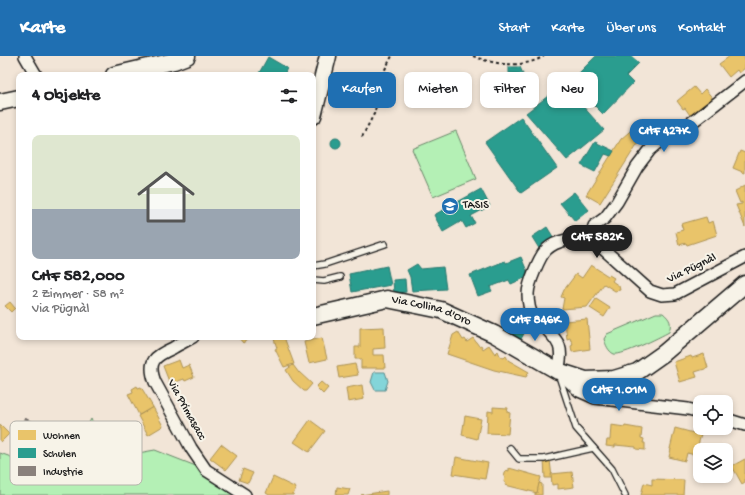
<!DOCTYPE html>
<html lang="de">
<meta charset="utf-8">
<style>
body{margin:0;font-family:"Gochi Hand",sans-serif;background:#f2f2f2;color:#202124;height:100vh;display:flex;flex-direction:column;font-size:15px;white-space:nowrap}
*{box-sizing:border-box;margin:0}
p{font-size:13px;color:#757577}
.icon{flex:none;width:22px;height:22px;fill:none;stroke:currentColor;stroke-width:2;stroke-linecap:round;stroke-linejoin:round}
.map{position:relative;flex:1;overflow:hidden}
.drawer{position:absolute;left:16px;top:16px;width:300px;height:268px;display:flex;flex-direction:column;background:#fff;border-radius:8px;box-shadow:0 2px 6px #0003}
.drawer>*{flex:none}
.guide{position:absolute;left:328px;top:16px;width:357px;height:36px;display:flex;gap:8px}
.buttons{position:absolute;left:693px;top:339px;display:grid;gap:8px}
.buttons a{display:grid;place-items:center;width:40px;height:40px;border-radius:8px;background:#fff;box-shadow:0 2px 6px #0003;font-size:20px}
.price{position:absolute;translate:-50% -34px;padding:0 9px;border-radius:14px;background:#1f6fb2;color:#fff;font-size:13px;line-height:26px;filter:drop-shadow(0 1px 2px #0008)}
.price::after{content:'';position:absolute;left:50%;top:24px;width:12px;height:9px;margin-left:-6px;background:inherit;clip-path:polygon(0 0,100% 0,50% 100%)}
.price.active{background:#222;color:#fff}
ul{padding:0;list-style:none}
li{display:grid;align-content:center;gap:8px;height:212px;padding:0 16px}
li+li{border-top:1px solid #e0e0e0}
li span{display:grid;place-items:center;height:124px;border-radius:8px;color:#555}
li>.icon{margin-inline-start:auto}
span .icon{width:72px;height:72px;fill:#fffc;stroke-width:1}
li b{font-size:17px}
h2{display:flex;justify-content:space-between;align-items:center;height:48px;padding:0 16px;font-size:17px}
.tag{padding:0 14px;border-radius:8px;background:#fff;box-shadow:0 2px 6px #0003;font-size:14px;line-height:36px}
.tag.active{background:#1f6fb2;color:#fff}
header{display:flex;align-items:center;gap:24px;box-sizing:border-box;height:56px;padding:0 20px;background:#1f6fb2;color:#fff}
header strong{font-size:19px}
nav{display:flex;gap:22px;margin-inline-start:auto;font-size:14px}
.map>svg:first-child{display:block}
.green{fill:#b4f0b5;stroke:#688668}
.water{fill:#83d5d9;stroke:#5a8b8d}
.homes{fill:#e9c46a;stroke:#ac9253}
.schools{fill:#2a9d8f;stroke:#26766c}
.industry{fill:#8a817c;stroke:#69635f}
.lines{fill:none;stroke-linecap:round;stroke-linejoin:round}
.lane-casing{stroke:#1c1c1c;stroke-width:8}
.street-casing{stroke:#1c1c1c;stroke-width:14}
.secondary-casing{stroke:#1c1c1c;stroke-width:19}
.path{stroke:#1c1c1c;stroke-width:2;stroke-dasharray:3 3;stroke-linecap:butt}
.lane{stroke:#f7f3e8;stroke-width:5.5}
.street{stroke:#f7f3e8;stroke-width:11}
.secondary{stroke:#f7f3e8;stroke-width:16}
.labels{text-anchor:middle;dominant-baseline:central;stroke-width:4;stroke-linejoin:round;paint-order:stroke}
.poi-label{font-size:12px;fill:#1c1c1c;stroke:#f7f3e8;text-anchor:start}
.street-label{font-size:12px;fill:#1c1c1c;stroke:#f7f3e8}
.key{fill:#f7f3e8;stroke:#b5b2ab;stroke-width:1}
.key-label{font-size:11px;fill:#1c1c1c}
</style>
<header>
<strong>Karte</strong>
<nav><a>Start</a><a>Karte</a><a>Über uns</a><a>Kontakt</a></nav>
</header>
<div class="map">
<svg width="745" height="439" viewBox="0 0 745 439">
<rect width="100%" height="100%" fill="#f2e5d7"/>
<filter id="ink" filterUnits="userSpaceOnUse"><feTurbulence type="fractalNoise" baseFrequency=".025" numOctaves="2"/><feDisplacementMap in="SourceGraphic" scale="8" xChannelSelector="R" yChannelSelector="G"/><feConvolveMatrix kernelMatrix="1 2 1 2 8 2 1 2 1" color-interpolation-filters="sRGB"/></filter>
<g filter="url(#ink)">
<g class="green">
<path d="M 456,75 L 476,123 L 433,141 L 412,93 Z"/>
<path d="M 656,257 L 663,257 C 670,263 672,267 669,276 C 660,281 622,300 614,298 C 608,295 606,289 604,283 L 607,278 Z"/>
<path d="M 91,363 L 110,402 L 155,394 L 206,414 L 238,439 L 0,439 L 0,397 L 61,419 Z"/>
</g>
<path class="water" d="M 374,316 L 385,316 L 388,325 L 385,334 L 375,334 L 371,326 Z"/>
<g class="homes">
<path d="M 730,0 L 742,0 L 745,3 L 745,12 L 739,17 L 737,14 L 729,21 L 719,8 Z"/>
<path d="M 694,31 L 700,38 L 705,33 L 714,44 L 692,62 L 685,52 L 683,53 L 677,45 Z"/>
<path d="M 636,70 L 647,82 L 636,90 L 600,147 L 586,139 L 621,83 Z"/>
<path d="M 740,95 L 745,97 L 745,117 L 733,112 Z"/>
<path d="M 745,129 L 745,171 L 736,149 L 742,148 L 742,146 L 740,147 L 735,135 L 739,133 Z"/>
<path d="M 706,161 L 708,167 L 713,165 L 717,179 L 687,189 L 686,187 L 679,189 L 676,176 L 683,174 L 681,168 Z"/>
<path d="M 591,209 L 608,220 L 609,219 L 614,222 L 612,225 L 619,230 L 620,234 L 615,235 L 604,228 L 587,251 L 562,253 L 564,242 L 561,241 L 564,234 L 576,218 L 582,222 Z"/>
<path d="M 596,243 L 610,252 L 604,261 L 590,252 Z"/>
<path d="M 10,246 L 15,252 L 11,256 L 5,250 Z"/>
<path d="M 587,263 L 590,293 L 572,296 L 571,290 L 573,289 L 572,285 L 571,285 L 570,282 L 567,283 L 565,265 Z"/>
<path d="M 384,271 L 385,292 L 373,293 L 373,299 L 384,299 L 385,312 L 361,312 L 361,303 L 355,303 L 355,291 L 360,291 L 360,272 Z"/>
<path d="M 458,276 L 463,284 L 465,283 L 467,286 L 473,282 L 479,290 L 481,289 L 483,293 L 489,289 L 495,298 L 498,295 L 500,300 L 504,302 L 506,300 L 508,304 L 529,316 L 526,321 L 494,314 L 447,298 L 453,279 Z"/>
<path d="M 238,281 L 251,281 L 243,287 Z"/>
<path d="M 284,281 L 294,308 L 284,311 L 275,293 L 277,292 L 274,283 Z"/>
<path d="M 322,282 L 327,303 L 309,307 L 304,286 Z"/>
<path d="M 704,298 L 708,312 L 695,316 L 697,321 L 680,326 L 674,306 L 691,300 L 692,302 Z"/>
<path d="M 179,304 L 182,312 L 189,309 L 194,321 L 185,325 L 184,323 L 170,328 L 163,310 Z"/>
<path d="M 355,308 L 358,319 L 339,322 L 337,311 Z"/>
<path d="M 293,309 L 299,317 L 299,316 L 312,328 L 306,335 L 304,335 L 293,325 L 286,314 Z"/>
<path d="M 321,326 L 328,332 L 323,338 L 316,331 Z"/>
<path d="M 362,329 L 364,343 L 348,346 L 346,332 Z"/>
<path d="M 137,330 L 138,332 L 141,331 L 153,351 L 139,359 L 128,338 L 133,336 L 132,333 Z"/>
<path d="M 153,351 L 163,370 L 148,379 L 138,360 Z"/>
<path d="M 493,351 L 508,352 L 507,356 L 510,357 L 508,378 L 487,377 L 488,355 L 493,356 Z"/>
<path d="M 465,360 L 481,363 L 477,383 L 462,379 Z"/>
<path d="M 310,364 L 325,375 L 309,396 L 294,386 Z"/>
<path d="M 0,369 L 9,378 L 1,386 L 0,385 Z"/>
<path d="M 611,369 L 625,371 L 625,370 L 642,373 L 641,382 L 644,383 L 643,387 L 645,387 L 645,394 L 636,393 L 636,391 L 615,389 L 615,391 L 606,390 L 607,384 L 610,384 Z"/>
<path d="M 675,372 L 701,379 L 695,399 L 687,397 L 685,405 L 669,401 L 671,393 L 670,393 Z"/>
<path d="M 221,388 L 237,400 L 226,414 L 210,402 Z"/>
<path d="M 456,401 L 488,407 L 485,423 L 453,418 Z"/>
<path d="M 745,403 L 745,426 L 742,428 L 732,410 Z"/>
<path d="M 544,404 L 550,404 L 552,422 L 545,422 Z"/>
<path d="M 509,412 L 541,421 L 537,437 L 505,429 L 506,427 L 504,426 L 505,421 L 504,421 L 506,414 L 509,415 Z"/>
<path d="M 243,413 L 253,417 L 248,427 L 239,424 Z"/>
<path d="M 572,416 L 574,431 L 558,433 L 558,428 L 552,429 L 551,418 Z"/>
<path d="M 273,421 L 296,432 L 293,439 L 269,439 L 266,437 Z"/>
<path d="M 652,423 L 684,424 L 683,439 L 641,439 L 644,427 L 652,429 Z"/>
<path d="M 539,427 L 542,428 L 542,439 L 535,439 L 535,437 L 537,437 Z"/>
<path d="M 337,431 L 350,433 L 348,439 L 336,439 Z"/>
<path d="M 387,435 L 387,439 L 361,439 Z"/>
</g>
<g class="schools">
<path d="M 596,0 L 631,0 L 639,7 L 626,20 L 633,27 L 603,58 L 586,41 L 590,36 L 580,27 L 576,32 L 570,28 L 574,22 Z"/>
<path d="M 268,1 L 287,12 L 284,19 L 258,19 Z"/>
<path d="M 509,11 L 520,11 L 523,18 L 509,17 Z"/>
<path d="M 333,17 L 355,24 L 350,38 L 331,31 Z"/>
<path d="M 565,27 L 573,37 L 572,38 L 604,74 L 567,104 L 526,57 Z"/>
<path d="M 521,61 L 557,112 L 521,137 L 485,86 Z"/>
<circle cx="336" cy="87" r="5"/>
<path d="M 595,86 L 614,95 L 611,100 L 605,98 L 595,116 L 581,109 Z"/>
<path d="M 481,133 L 490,150 L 471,160 L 475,167 L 466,172 L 462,165 L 443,176 L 434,159 Z"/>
<path d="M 574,136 L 589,154 L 575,165 L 560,147 Z"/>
<path d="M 547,171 L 555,184 L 540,194 L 532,181 Z"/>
<path d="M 521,201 L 529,220 L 511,228 L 509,224 L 490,231 L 492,235 L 478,240 L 470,219 L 505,205 L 506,207 Z"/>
<path d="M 417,208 L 421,213 L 443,211 L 446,233 L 412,235 L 410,221 L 407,214 Z"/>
<path d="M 387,210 L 391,229 L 352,236 L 349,218 Z"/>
<path d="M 405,223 L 406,236 L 394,237 L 393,224 Z"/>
<path d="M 507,262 L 514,265 L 515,263 L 522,266 L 521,269 L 527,272 L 521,283 L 501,274 Z"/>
</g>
<path class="industry" d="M 25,362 L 41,371 L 37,377 L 33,374 L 27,384 L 16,377 Z"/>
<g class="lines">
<defs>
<g id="lane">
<path d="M 313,210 L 325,208 L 385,188"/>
<path d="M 313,224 L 324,225 L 340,221"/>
<path d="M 559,320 L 576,372 L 612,413 L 625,439"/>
<path d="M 510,392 L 519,403 L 544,403 L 593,392"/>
</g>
<g id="street">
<path d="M 25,0 L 36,19"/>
<path d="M 591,182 L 594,170 L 605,162 L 617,146 L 637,111 L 650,94 L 657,88 L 695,64 L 745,25"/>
<path d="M 193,281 C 186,285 179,288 173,292 C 155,300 147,305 155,326 L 191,392 L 206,414 L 245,439"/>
<path d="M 700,356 L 688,353 L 595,342 L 579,335 L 558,315 C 564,292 560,286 543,270 C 540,268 536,265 534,262 C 529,255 528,246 528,238 C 528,228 540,199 547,193 C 559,182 577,183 591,182 L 650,235 L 662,239 L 675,238 L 745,201"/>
<path d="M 726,363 L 745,369"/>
</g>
<g id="secondary">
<path d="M 114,19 L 174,5 L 187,0"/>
<path d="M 0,46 L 19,42"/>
<path d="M 313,60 L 328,0"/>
<path id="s1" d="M 313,260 L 387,243 L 441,254 L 494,278 L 558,315 L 586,324 L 614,323 L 637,316 L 664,297 L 745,228"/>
</g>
</defs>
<use href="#lane" class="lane-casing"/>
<use href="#street" class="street-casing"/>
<use href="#secondary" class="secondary-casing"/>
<g class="path">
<path d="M 473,0 C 495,9 523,13 544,0"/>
<path d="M 362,81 L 375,56 L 380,23 L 392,0"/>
</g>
<use href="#lane" class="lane"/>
<use href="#street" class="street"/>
<use href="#secondary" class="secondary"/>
</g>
</g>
<defs>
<symbol id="school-disc" viewBox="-11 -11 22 22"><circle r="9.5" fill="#1f6fb2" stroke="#f7f3e8"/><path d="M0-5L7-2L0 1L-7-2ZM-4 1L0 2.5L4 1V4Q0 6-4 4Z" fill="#fff"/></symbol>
</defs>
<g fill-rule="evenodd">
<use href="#school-disc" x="440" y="140" width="20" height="20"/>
</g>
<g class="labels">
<g class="poi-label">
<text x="463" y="150">TASIS</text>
</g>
<g class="street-label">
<text transform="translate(692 213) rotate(-26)">Via Pügnàl</text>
<text stroke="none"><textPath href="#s1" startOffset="122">Via Collina d'Oro</textPath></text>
<text transform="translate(186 354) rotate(61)">Via Primasacc</text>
</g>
</g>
<rect x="10" y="365" width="132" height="64" rx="6" class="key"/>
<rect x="18" y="374" width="18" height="10" fill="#e9c46a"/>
<rect x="18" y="392" width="18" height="10" fill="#2a9d8f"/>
<rect x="18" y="410" width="18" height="10" fill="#8a817c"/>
<g class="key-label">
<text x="43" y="383">Wohnen</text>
<text x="43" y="401">Schulen</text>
<text x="43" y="419">Industrie</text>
</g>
</svg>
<div class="buttons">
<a><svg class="icon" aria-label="locate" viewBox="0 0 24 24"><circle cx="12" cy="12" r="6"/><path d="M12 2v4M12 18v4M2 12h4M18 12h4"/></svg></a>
<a><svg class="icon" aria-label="layers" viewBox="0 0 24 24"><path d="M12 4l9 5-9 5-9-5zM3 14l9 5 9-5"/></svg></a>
</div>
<b class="price" style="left:664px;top:97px">CHF 427K</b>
<b class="price active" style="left:597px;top:203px">CHF 582K</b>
<b class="price" style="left:535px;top:286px">CHF 846K</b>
<b class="price" style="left:619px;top:356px">CHF 1.01M</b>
<div class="guide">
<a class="tag active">Kaufen</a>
<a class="tag">Mieten</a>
<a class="tag">Filter</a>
<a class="tag">Neu</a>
</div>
<section class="drawer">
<h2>4 Objekte<svg class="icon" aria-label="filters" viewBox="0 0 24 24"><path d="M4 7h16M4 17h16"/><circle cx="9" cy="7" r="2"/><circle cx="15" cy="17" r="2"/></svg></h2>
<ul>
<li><span style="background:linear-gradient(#dfe7d0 60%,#9aa5b1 0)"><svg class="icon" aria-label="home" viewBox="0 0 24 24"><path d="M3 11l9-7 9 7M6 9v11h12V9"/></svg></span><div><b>CHF 582,000</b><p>2 Zimmer · 58 m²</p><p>Via Pügnàl</p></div></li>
</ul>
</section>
</div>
